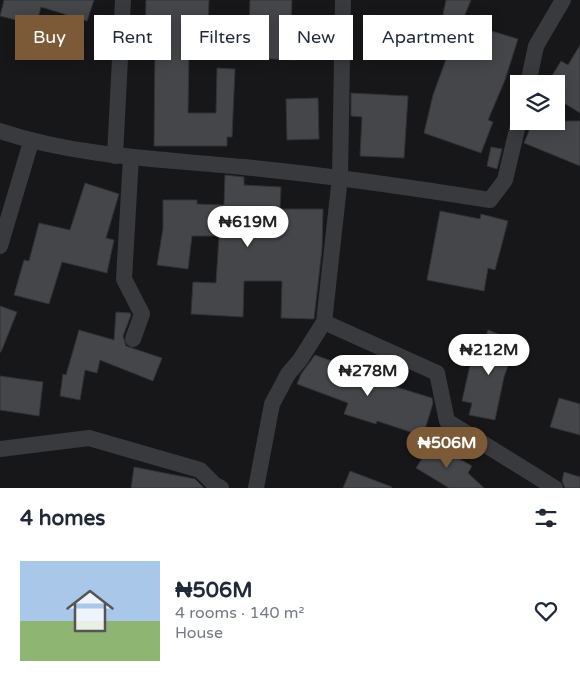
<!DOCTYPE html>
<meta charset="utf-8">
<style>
body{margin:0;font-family:"Varela Round",sans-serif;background:#f2f2f3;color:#1f2937;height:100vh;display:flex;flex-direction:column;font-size:19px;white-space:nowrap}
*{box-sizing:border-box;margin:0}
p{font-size:16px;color:#747a83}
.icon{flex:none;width:28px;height:28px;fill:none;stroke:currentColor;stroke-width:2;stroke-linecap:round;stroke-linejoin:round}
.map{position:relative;height:488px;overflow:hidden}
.details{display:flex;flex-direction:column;background:#fff;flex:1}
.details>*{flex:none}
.guide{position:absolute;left:15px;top:15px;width:550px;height:45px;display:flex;gap:10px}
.tools{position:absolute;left:510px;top:75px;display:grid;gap:10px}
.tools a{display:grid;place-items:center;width:55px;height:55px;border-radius:0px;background:#fff;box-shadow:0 2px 12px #0003;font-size:25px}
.price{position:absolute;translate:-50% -42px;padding:0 11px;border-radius:18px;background:#fff;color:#222;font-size:16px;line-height:32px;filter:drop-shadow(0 1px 2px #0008)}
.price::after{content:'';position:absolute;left:50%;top:30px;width:15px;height:11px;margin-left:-8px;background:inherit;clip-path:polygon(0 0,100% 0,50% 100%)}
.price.selected{background:#7c5a38;color:#fff}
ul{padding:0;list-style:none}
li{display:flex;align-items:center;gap:15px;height:125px;padding:0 20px}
li span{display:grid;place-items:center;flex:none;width:140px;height:100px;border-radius:0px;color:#555}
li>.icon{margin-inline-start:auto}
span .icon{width:60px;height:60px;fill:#fffc;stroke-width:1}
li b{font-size:21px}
h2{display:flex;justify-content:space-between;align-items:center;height:60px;padding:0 20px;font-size:21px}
.chip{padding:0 18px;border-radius:0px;background:#fff;box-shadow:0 2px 12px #0003;font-size:18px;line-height:45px}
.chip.selected{background:#7c5a38;color:#fff}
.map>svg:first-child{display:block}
.building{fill:#444649;stroke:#313235}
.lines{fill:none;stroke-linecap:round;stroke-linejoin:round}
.street{stroke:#383a3e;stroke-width:16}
</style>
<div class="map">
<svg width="580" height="488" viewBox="0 0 580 488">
<rect width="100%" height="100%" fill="#171719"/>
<g class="building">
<path d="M 4,0 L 94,0 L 87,21 L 41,7 L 36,25 L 0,16 Z"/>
<path d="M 146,0 L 209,0 L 207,50 L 189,50 L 188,113 L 216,113 L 217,68 L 235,69 L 232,137 L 227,137 L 227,146 L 154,146 L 155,49 L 145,49 Z"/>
<path d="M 250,0 L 292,0 L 291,26 L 298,27 L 297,60 L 248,58 Z"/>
<path d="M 446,0 L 471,0 L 462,22 L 518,39 L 505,80 L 488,120 L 493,122 L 481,153 L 424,133 L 433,95 L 456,32 L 440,29 Z"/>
<path d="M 580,45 L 580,113 L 556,98 L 556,84 L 547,84 L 561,61 L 568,65 Z"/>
<path d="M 351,93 L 408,96 L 404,158 L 360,156 L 362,117 L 351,116 Z"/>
<path d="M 318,98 L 319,139 L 287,140 L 286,99 Z"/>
<path d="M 533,121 L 580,121 L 580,166 L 524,143 Z"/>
<path d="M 491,147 L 502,149 L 497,169 L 487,166 Z"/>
<path d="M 225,175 L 244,177 L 244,185 L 281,187 L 280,209 L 323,209 L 322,249 L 314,319 L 281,318 L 282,281 L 244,281 L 243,317 L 191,314 L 193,282 L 216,283 L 219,236 L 192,236 L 188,269 L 157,265 L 163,228 L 163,200 L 197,200 L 197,204 L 224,205 Z"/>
<path d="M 85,183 L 119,194 L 106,238 L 114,240 L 107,273 L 62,262 L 49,304 L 14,295 L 24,260 L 29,261 L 39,223 L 70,230 Z"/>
<path d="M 440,211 L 480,219 L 481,214 L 508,221 L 495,270 L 488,268 L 484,291 L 427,280 Z"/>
<path d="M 0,306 L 17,312 L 1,352 L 0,352 Z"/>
<path d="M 116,312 L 130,313 L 131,315 L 123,336 L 126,346 L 162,358 L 153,381 L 100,360 L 97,373 L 85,370 L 80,400 L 60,396 L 63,374 L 66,375 L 79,330 L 114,340 Z"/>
<path d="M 488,330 L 517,341 L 504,377 L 495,420 L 469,415 L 472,403 L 462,401 L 470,365 L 474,366 Z"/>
<path d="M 315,355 L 343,365 L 341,370 L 432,398 L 433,403 L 423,436 L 377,421 L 376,424 L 344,414 L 348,403 L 297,384 L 301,374 Z"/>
<path d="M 0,376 L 43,382 L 39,416 L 0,410 Z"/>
<path d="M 559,398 L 580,404 L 580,435 L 550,427 Z"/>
<path d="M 432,443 L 472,466 L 468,473 L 484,488 L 449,488 L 416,468 Z"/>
<path d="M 134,467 L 195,479 L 204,488 L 131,488 Z"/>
<path d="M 350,471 L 392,487 L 391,488 L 343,488 Z"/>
<path d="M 564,472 L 580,477 L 580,488 L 565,488 L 562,481 Z"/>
</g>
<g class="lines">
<g class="street">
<path d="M 528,84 L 536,46 L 563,0"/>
<path d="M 0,131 C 78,157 162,159 243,167 C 326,175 408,187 490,200 L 505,180 L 519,121"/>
<path d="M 115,156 L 123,0"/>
<path d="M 131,157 L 124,279 L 142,314 L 133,339"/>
<path d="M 0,246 L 31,142"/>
<path d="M 324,322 L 437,373 L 447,421 L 555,488"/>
<path d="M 0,449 L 89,438 L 200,470 L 215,485 L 221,488"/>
<path d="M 256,488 L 272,404 L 288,374 L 300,360 L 324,322 L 340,177 L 343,0"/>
</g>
</g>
</svg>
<div class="tools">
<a><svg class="icon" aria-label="layers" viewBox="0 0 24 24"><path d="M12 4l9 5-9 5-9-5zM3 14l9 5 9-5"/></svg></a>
</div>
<b class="price" style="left:248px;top:248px">₦619M</b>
<b class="price" style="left:489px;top:376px">₦212M</b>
<b class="price" style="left:368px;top:397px">₦278M</b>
<b class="price selected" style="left:447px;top:469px">₦506M</b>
<div class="guide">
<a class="chip selected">Buy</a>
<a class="chip">Rent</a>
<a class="chip">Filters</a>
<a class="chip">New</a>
<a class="chip">Apartment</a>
</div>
</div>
<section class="details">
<h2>4 homes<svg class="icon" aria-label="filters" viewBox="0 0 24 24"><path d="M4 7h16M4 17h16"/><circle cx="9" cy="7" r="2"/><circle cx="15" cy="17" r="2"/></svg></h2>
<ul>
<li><span style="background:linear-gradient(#a9c7e8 60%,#8fb573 0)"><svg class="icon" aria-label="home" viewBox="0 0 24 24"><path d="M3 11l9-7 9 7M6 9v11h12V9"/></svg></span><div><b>₦506M</b><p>4 rooms · 140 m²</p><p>House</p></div><svg class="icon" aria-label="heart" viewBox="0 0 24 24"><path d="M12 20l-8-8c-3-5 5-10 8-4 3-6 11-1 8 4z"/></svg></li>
</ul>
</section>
